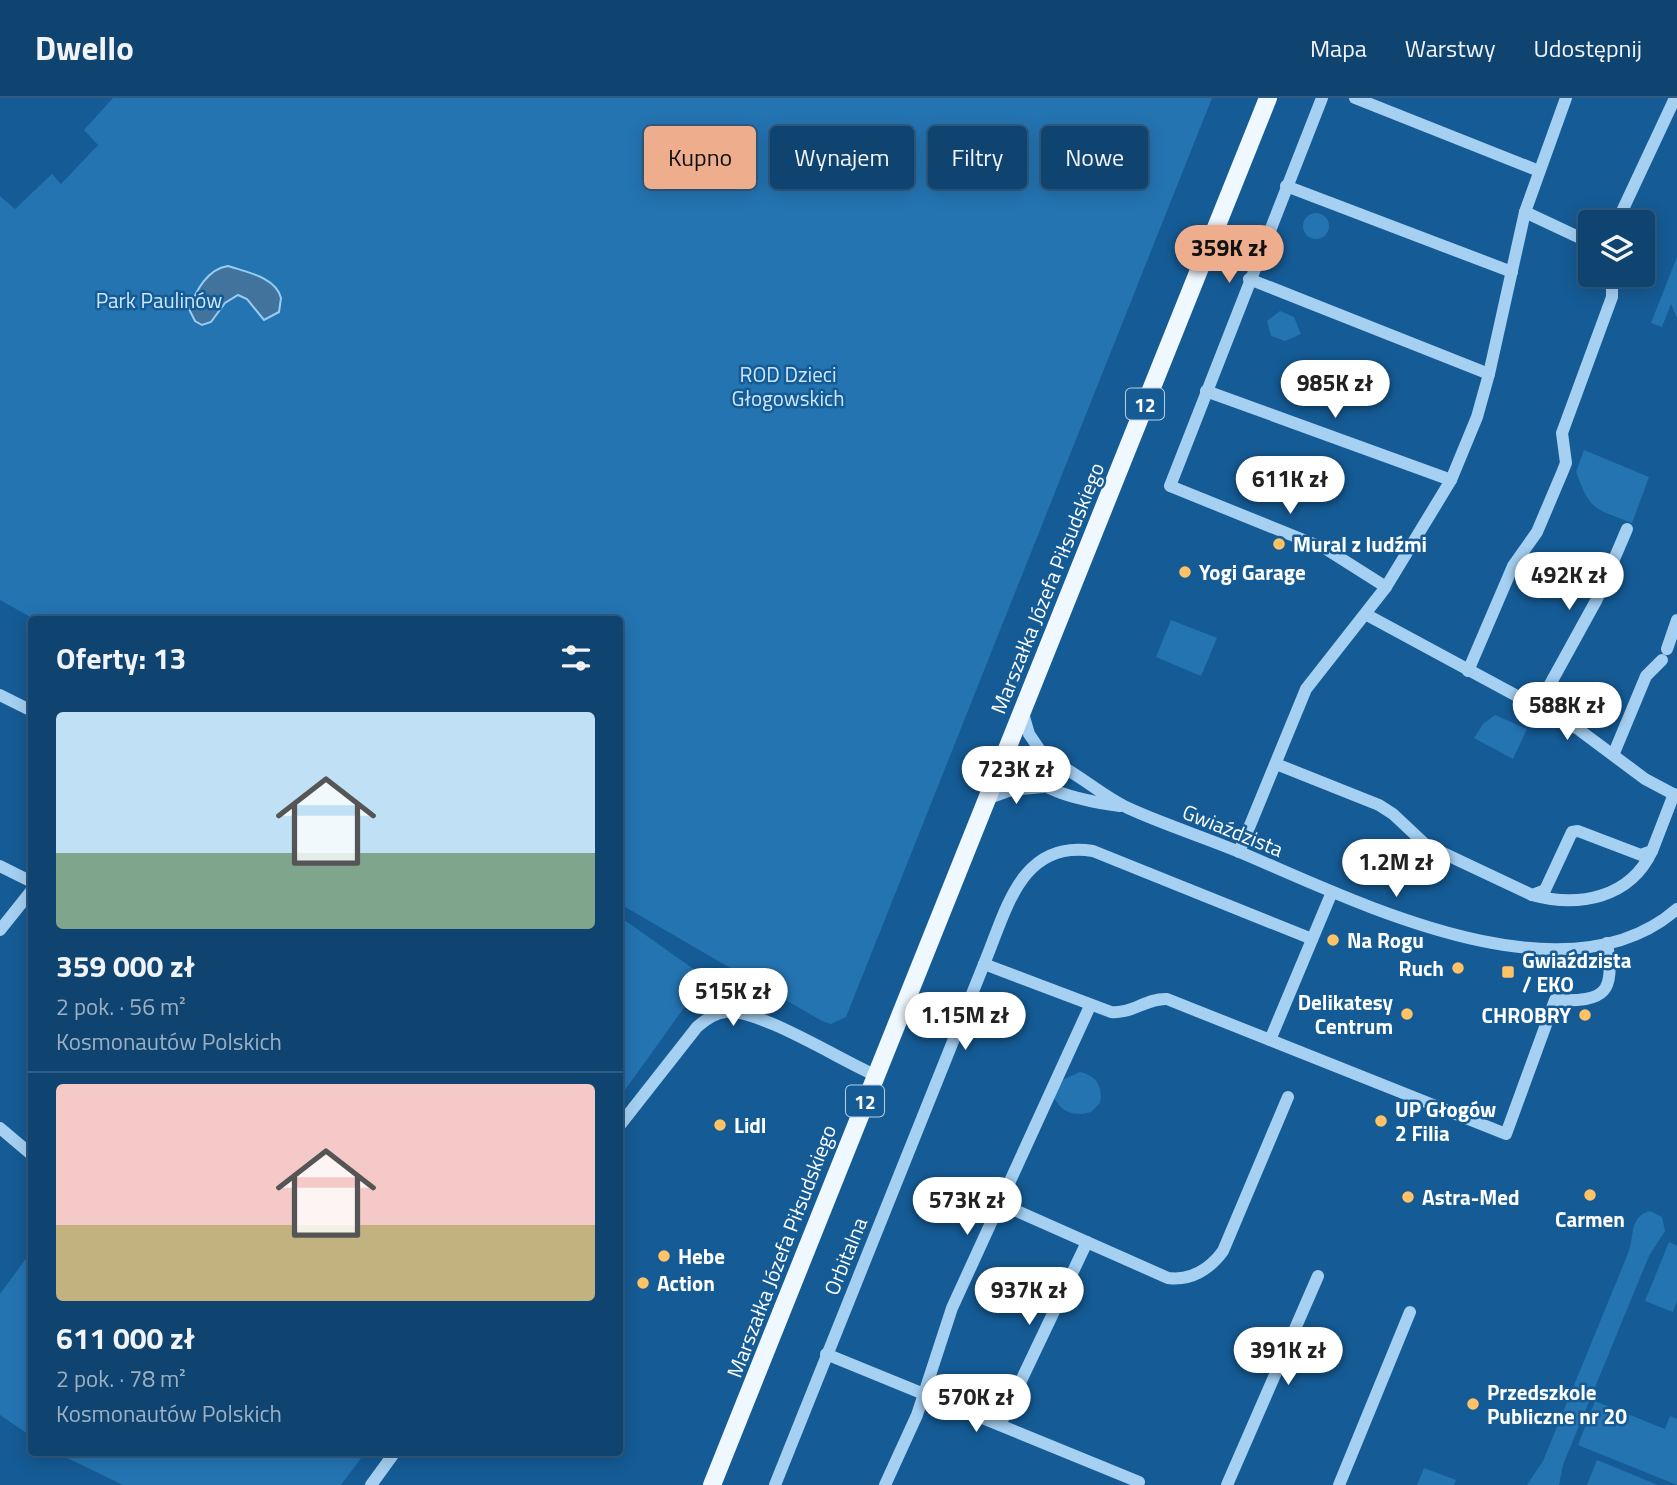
<!DOCTYPE html>
<html lang="pl">
<meta charset="utf-8">
<style>
body{margin:0;font-family:"Titillium Web",sans-serif;background:#194b75;color:#f1f3f6;height:100vh;display:flex;flex-direction:column;font-size:26px;white-space:nowrap}
*{box-sizing:border-box;margin:0}
p{font-size:23px;color:#9cb0c3}
.icon{flex:none;width:38px;height:38px;fill:none;stroke:currentColor;stroke-width:2;stroke-linecap:round;stroke-linejoin:round}
.map{position:relative;flex:1;overflow:hidden}
.side{position:absolute;left:28px;top:518px;width:595px;height:840px;display:flex;flex-direction:column;background:#104470;border-radius:7px;box-shadow:0 4px 18px #0003,0 0 0 2px #305c83}
.side>*{flex:none}
.top-card{position:absolute;left:644px;top:28px;width:665px;height:63px;display:flex;gap:14px}
.buttons{position:absolute;left:1578px;top:112px;display:grid;gap:14px}
.buttons a{display:grid;place-items:center;width:77px;height:77px;border-radius:7px;background:#104470;box-shadow:0 4px 18px #0003,0 0 0 2px #305c83;font-size:35px}
.price{position:absolute;translate:-50% -60px;padding:0 16px;border-radius:24px;background:#fff;color:#222;font-size:23px;line-height:46px;filter:drop-shadow(0 2px 4px #0008)}
.price::after{content:'';position:absolute;left:50%;top:42px;width:21px;height:16px;margin-left:-10px;background:inherit;clip-path:polygon(0 0,100% 0,50% 100%)}
.price.active{background:#eead8d;color:#111}
ul{padding:0;list-style:none}
li{display:grid;align-content:center;gap:14px;height:371px;padding:0 28px}
li+li{border-top:2px solid #305c83}
li span{display:grid;place-items:center;height:217px;border-radius:7px;color:#555}
li>.icon{margin-inline-start:auto}
span .icon{width:126px;height:126px;fill:#fffc;stroke-width:1}
li b{font-size:30px}
h2{display:flex;justify-content:space-between;align-items:center;height:84px;padding:0 28px;font-size:30px}
.tag{padding:0 24px;border-radius:7px;background:#104470;box-shadow:0 4px 18px #0003,0 0 0 2px #305c83;font-size:24px;line-height:63px}
.tag.active{background:#eead8d;color:#111}
header{display:flex;align-items:center;gap:42px;box-sizing:border-box;height:98px;padding:0 35px;background:#104470;border-bottom:2px solid #305c83}
header strong{font-size:33px}
nav{display:flex;gap:38px;margin-inline-start:auto;font-size:24px}
.map>svg:first-child{display:block}
.green{fill:#2474b2}
.water{fill:#41739c;stroke:#97cdf5;stroke-width:2}
.lines{fill:none;stroke-linecap:round;stroke-linejoin:round}
.minor{stroke:#a5d0f2;stroke-width:12}
.major{stroke:#eff7ff;stroke-width:18}
.poi-dot{fill:#ffc265;stroke:#155b95;stroke-width:2.5}
.labels{text-anchor:middle;dominant-baseline:central;stroke-width:5;stroke-linejoin:round;paint-order:stroke}
.shield{fill:#155b95;stroke:#b9cedf;stroke-width:2}
.shield-label{font-size:19px;font-weight:bold;fill:#fff}
.park-label{font-size:21px;fill:#cce7fc;stroke:#155b95}
.poi-label{font-size:21px;font-weight:bold;fill:#fff;stroke:#155b95;text-anchor:start}
.street-label{font-size:21px;fill:#fff;stroke:#155b95}
</style>
<header>
<strong>Dwello</strong>
<nav><a>Mapa</a><a>Warstwy</a><a>Udostępnij</a></nav>
</header>
<div class="map">
<svg width="1677" height="1387" viewBox="0 0 1677 1387">
<rect width="100%" height="100%" fill="#155b95"/>
<g class="green">
<path d="M 113,0 L 1212,0 L 846,919 L 831,926 L 822,923 L 620,806 L 620,522 L 36,522 L 0,502 L 0,98 L 15,111 L 52,76 L 61,86 L 98,47 L 84,32 Z"/>
<circle cx="1316" cy="128" r="13"/>
<path d="M 1677,159 L 1677,220 L 1671,206 L 1662,229 L 1651,225 Z"/>
<path d="M 1280,213 L 1294,219 L 1301,236 L 1285,243 L 1271,238 L 1267,223 Z"/>
<path d="M 1584,352 L 1649,379 L 1632,425 C 1593,410 1591,413 1576,374 Z"/>
<path d="M 1171,522 L 1217,540 L 1201,578 L 1156,559 Z"/>
<path d="M 1495,617 L 1527,631 L 1513,661 L 1474,640 L 1483,626 Z"/>
<path d="M 620,819 L 695,872 L 701,886 L 620,999 Z"/>
<path d="M 1080,974 C 1097,978 1103,989 1100,1005 L 1091,1014 C 1073,1019 1060,1014 1053,997 L 1060,983 Z"/>
<path d="M 1650,1113 L 1662,1119 L 1665,1133 L 1649,1158 L 1563,1367 L 1559,1387 L 1527,1387 L 1543,1363 L 1629,1153 C 1634,1137 1630,1118 1650,1113 Z"/>
<path d="M 1669,1144 L 1677,1148 L 1677,1203 L 1673,1214 L 1645,1203 Z"/>
<path d="M 31,1154 L 31,1338 L 0,1317 L 0,1196 Z"/>
<path d="M 1595,1303 L 1665,1331 L 1670,1318 L 1677,1321 L 1677,1387 L 1578,1347 Z"/>
<path d="M 57,1355 L 365,1355 L 341,1387 L 123,1387 Z"/>
<path d="M 1597,1362 L 1658,1387 L 1587,1387 Z"/>
<path d="M 1424,1370 L 1456,1382 L 1454,1387 L 1417,1387 Z"/>
</g>
<path class="water" d="M 228,168 C 246,174 276,179 281,200 L 279,214 L 264,222 L 247,201 L 238,197 L 225,205 L 211,224 L 202,227 L 195,223 L 189,211 C 196,193 207,171 228,168 Z"/>
<g class="lines">
<g class="minor">
<path d="M 1322,0 L 1170,388 L 1326,451 L 1386,489"/>
<path d="M 1355,0 L 1539,73"/>
<path d="M 1286,88 L 1512,174"/>
<path d="M 1525,114 L 1591,145"/>
<path d="M 1617,124 L 1675,0"/>
<path d="M 1249,181 L 1489,276"/>
<path d="M 1206,293 L 1451,382"/>
<path d="M 1367,517 L 1578,631 L 1645,681 L 1677,698"/>
<path d="M 1667,551 L 1677,522"/>
<path d="M 1468,573 L 1513,468 L 1537,434 L 1562,375 L 1566,365 L 1562,335 L 1612,199 L 1612,177"/>
<path d="M 0,597 L 32,613"/>
<path d="M 1537,610 L 1597,501 L 1627,431"/>
<path d="M 1022,612 L 1029,636 L 1046,661"/>
<path d="M 1614,655 L 1646,578 L 1662,562"/>
<path d="M 1004,657 C 1017,657 1033,656 1046,661 C 1075,672 1100,697 1128,710 C 1165,727 1204,739 1242,755 C 1357,804 1565,909 1677,811"/>
<path d="M 1004,657 C 1041,693 1070,701 1120,708"/>
<path d="M 1276,666 L 1379,707 L 1393,716 L 1426,747 L 1532,797 L 1545,792 L 1572,734 L 1578,733 L 1641,757 L 1652,753 L 1674,696"/>
<path d="M 986,701 L 1011,692 L 1043,689"/>
<path d="M 1239,754 L 1306,591 L 1386,489 L 1451,382 L 1477,319 L 1489,276 L 1525,114 L 1566,0"/>
<path d="M 0,768 L 32,784"/>
<path d="M 1532,797 C 1579,810 1630,800 1652,753"/>
<path d="M 0,832 L 32,792"/>
<path d="M 984,866 L 1111,914 C 1133,916 1146,900 1167,901 L 1506,1036 L 1555,902 C 1606,904 1615,895 1607,845"/>
<path d="M 1270,942 L 1332,794"/>
<path d="M 620,1027 L 697,929 C 705,922 714,915 725,914 C 758,910 840,962 875,977"/>
<path d="M 0,1030 L 32,1057"/>
<path d="M 1001,1106 L 1168,1180 C 1191,1183 1210,1171 1223,1153 L 1288,999"/>
<path d="M 826,1256 L 1139,1384 L 1137,1387"/>
<path d="M 1000,1327 L 1087,1144"/>
<path d="M 371,1387 L 395,1354"/>
<path d="M 775,1387 L 984,866 C 1006,814 1020,741 1093,753 L 1312,841"/>
<path d="M 885,1387 L 917,1317 L 952,1210 L 1090,908"/>
<path d="M 1227,1387 L 1318,1178"/>
<path d="M 1339,1387 L 1410,1214"/>
</g>
<path class="major" d="M 712,1387 L 1268,0"/>
</g>
<g class="poi-dot">
<circle cx="1279" cy="446" r="7"/>
<circle cx="1185" cy="474" r="7"/>
<circle cx="1333" cy="842" r="7"/>
<circle cx="1458" cy="870" r="7"/>
<rect x="1501" y="867" width="14" height="14" rx="3.5"/>
<circle cx="1407" cy="916" r="7"/>
<circle cx="1585" cy="917" r="7"/>
<circle cx="1381" cy="1023" r="7"/>
<circle cx="720" cy="1027" r="7"/>
<circle cx="1590" cy="1097" r="7"/>
<circle cx="1408" cy="1099" r="7"/>
<circle cx="664" cy="1158" r="7"/>
<circle cx="643" cy="1185" r="7"/>
<circle cx="1473" cy="1306" r="7"/>
</g>
<g class="labels">
<g class="shield">
<rect x="1126" y="290.5" width="38" height="31" rx="5"/>
<rect x="846" y="987.5" width="38" height="31" rx="5"/>
</g>
<g class="shield-label">
<text x="1145" y="306">12</text>
<text x="865" y="1003">12</text>
</g>
<g class="park-label">
<text x="159" y="202">Park Paulinów</text>
<text x="788" y="276">ROD Dzieci<tspan x="788" dy="24">Głogowskich</tspan></text>
</g>
<g class="poi-label">
<text x="1293" y="446">Mural z ludźmi</text>
<text x="1199" y="474">Yogi Garage</text>
<text x="1347" y="842">Na Rogu</text>
<text x="1522" y="862">Gwiaździsta<tspan x="1522" dy="24">/ EKO</tspan></text>
<text x="1444" y="870" text-anchor="end">Ruch</text>
<text x="1393" y="904" text-anchor="end">Delikatesy<tspan x="1393" dy="24">Centrum</tspan></text>
<text x="1571" y="917" text-anchor="end">CHROBRY</text>
<text x="1395" y="1011">UP Głogów<tspan x="1395" dy="24">2 Filia</tspan></text>
<text x="734" y="1027">Lidl</text>
<text x="1422" y="1099">Astra-Med</text>
<text x="1590" y="1121" text-anchor="middle">Carmen</text>
<text x="678" y="1158">Hebe</text>
<text x="657" y="1185">Action</text>
<text x="1487" y="1294">Przedszkole<tspan x="1487" dy="24">Publiczne nr 20</tspan></text>
</g>
<g class="street-label">
<text transform="translate(1047 490) rotate(-68)">Marszałka Józefa Piłsudskiego</text>
<text transform="translate(1233 732) rotate(22)">Gwiaździsta</text>
<text transform="translate(781 1153) rotate(-69)">Marszałka Józefa Piłsudskiego</text>
<text transform="translate(845 1158) rotate(-68)">Orbitalna</text>
</g>
</g>
</svg>
<div class="buttons">
<a><svg class="icon" aria-label="layers" viewBox="0 0 24 24"><path d="M12 4l9 5-9 5-9-5zM3 14l9 5 9-5"/></svg></a>
</div>
<b class="price active" style="left:1229px;top:187px">359K zł</b>
<b class="price" style="left:1335px;top:322px">985K zł</b>
<b class="price" style="left:1290px;top:418px">611K zł</b>
<b class="price" style="left:1569px;top:514px">492K zł</b>
<b class="price" style="left:1567px;top:644px">588K zł</b>
<b class="price" style="left:1016px;top:708px">723K zł</b>
<b class="price" style="left:1396px;top:801px">1.2M zł</b>
<b class="price" style="left:733px;top:930px">515K zł</b>
<b class="price" style="left:965px;top:954px">1.15M zł</b>
<b class="price" style="left:967px;top:1139px">573K zł</b>
<b class="price" style="left:1029px;top:1229px">937K zł</b>
<b class="price" style="left:1288px;top:1289px">391K zł</b>
<b class="price" style="left:976px;top:1336px">570K zł</b>
<div class="top-card">
<a class="tag active">Kupno</a>
<a class="tag">Wynajem</a>
<a class="tag">Filtry</a>
<a class="tag">Nowe</a>
</div>
<section class="side">
<h2>Oferty: 13<svg class="icon" aria-label="filters" viewBox="0 0 24 24"><path d="M4 7h16M4 17h16"/><circle cx="9" cy="7" r="2"/><circle cx="15" cy="17" r="2"/></svg></h2>
<ul>
<li><span style="background:linear-gradient(#bfe0f5 65%,#7fa58c 0)"><svg class="icon" aria-label="home" viewBox="0 0 24 24"><path d="M3 11l9-7 9 7M6 9v11h12V9"/></svg></span><div><b>359 000 zł</b><p>2 pok. · 56 m²</p><p>Kosmonautów Polskich</p></div></li>
<li><span style="background:linear-gradient(#f6c9c9 65%,#c2b280 0)"><svg class="icon" aria-label="home" viewBox="0 0 24 24"><path d="M3 11l9-7 9 7M6 9v11h12V9"/></svg></span><div><b>611 000 zł</b><p>2 pok. · 78 m²</p><p>Kosmonautów Polskich</p></div></li>
</ul>
</section>
</div>
